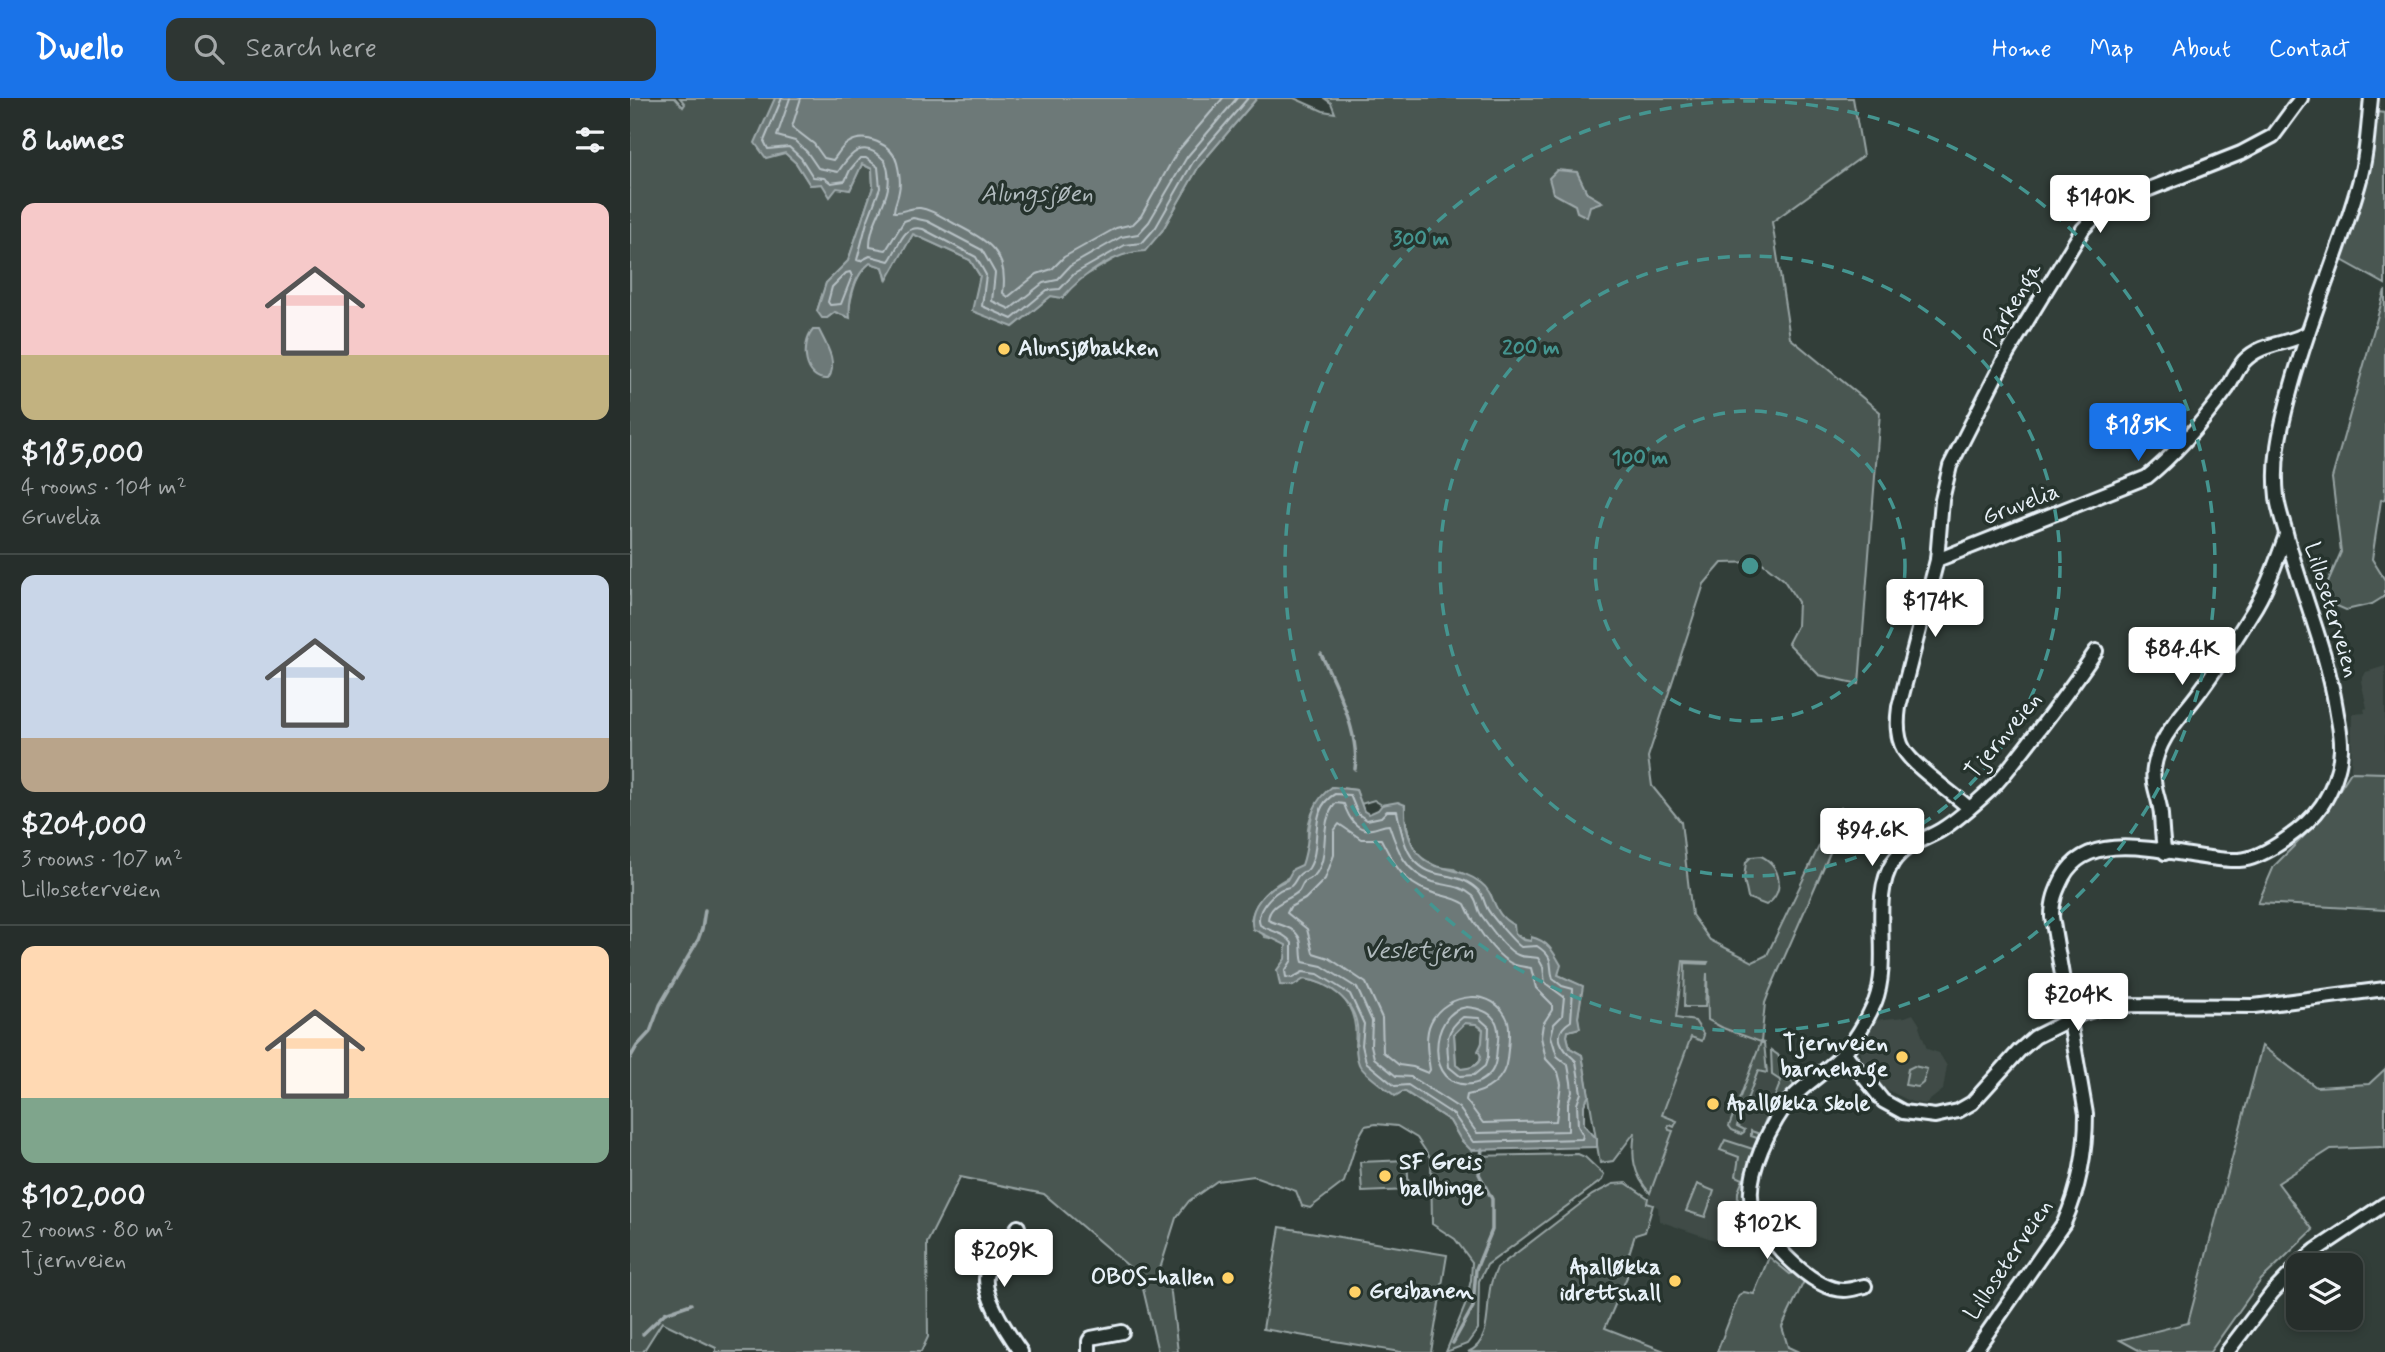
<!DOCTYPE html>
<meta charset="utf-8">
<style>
body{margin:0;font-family:Mynerve,sans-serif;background:#2e3633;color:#f1f3f6;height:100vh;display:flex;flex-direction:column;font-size:26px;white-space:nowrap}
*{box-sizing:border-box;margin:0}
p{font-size:23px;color:#a4a8a9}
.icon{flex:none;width:38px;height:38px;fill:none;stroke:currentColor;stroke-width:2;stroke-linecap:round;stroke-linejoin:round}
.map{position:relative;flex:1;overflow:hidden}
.drawer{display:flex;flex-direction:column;background:#262e2b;width:630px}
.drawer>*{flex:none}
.tools{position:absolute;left:1656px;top:1155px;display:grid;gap:14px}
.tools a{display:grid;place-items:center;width:77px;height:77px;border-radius:14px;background:#262e2b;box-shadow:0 4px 10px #0003,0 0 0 2px #424a47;font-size:35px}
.price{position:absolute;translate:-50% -60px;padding:0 16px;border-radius:7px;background:#fff;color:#222;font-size:23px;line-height:46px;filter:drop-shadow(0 2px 4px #0008)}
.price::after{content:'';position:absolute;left:50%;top:42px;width:21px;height:16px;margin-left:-10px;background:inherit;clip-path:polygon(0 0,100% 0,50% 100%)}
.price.current{background:#1a73e8;color:#fff}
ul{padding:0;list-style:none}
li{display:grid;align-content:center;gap:14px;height:371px;padding:0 21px}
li+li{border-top:2px solid #424a47}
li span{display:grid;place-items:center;height:217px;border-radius:14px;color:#555}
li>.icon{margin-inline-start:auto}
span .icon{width:126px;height:126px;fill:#fffc;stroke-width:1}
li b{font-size:30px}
h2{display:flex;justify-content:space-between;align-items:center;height:84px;padding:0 21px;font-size:30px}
header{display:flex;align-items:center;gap:42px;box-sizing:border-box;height:98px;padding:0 35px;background:#1a73e8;color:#fff}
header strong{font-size:33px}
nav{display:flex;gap:38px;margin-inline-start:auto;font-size:24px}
.search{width:490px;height:63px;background:#2e3633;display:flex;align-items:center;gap:18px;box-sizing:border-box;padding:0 24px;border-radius:14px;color:#a4a8a9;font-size:26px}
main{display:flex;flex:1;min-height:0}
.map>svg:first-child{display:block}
.built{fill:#3f4b46}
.green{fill:#495651;stroke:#98a4a4;stroke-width:2}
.water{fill:#6d7978;stroke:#9ea9ab;stroke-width:2;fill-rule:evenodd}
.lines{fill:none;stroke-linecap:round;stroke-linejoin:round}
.shore{stroke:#b7c1c5;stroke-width:2}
.stream{stroke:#9ea9ab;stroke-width:3.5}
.minor-casing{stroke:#e8f1f8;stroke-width:18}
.minor{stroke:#26332d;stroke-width:12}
.ring{fill:none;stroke:#459590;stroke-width:3.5;stroke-dasharray:12 9}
.poi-dot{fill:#ffd166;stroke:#26332d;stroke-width:2.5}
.labels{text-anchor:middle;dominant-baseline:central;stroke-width:7;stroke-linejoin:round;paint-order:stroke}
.street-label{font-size:23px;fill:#e8f1f8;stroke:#26332d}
.poi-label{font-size:23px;font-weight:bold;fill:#e8f1f8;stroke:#26332d;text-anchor:start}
.water-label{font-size:24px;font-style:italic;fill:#b1bbbe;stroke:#26332d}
.centre{fill:#459590;stroke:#26332d;stroke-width:3.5}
.ring-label{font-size:21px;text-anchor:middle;font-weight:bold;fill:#459590;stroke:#26332d;stroke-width:7;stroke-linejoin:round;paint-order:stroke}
</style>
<header>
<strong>Dwello</strong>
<div class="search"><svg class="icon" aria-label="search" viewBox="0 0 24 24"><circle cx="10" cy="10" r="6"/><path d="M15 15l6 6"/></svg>Search here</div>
<nav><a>Home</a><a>Map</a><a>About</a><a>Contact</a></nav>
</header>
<main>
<section class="drawer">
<h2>8 homes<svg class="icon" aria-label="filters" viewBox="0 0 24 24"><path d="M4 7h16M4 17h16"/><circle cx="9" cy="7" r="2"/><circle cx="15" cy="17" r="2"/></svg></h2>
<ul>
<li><span style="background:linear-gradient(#f6c9c9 70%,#c2b280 0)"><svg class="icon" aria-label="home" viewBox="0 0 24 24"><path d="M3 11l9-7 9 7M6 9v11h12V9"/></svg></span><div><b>$185,000</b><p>4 rooms · 104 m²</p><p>Gruvelia</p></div></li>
<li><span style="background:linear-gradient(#c9d6e8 75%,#b9a48a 0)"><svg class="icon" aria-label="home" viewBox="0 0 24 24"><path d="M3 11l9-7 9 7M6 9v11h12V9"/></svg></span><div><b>$204,000</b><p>3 rooms · 107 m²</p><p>Lilloseterveien</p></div></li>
<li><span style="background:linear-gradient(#ffd9b3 70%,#7fa58c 0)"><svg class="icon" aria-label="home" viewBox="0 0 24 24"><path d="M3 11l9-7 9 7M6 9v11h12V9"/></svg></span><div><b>$102,000</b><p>2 rooms · 80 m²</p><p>Tjernveien</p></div></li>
</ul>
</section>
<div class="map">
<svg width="1755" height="1254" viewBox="0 0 1755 1254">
<rect width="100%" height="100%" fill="#323e39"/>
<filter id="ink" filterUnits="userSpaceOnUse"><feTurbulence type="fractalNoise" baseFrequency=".0143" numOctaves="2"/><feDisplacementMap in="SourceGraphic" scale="14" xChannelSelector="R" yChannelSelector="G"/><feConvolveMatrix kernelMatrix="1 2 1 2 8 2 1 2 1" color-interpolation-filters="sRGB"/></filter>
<g filter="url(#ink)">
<g class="built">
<path d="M 1755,568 L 1755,674 L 1721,674 L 1722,616 L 1735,615 L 1734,611 L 1737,610 L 1731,583 L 1736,574 Z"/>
<path d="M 1052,863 L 1078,863 L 1131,944 L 1134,945 L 1137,968 L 1165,990 L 1126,1053 L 1125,1134 L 1099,1147 L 1029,1123 L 1028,1109 L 1017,1105 L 1020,1095 L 1009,1082 L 1002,1055 L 1046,920 Z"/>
<path d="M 1283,916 L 1290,927 L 1289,929 L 1297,951 L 1309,955 L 1317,968 L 1313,992 L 1295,1006 L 1282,1004 L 1251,989 L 1233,963 L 1230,953 L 1232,944 L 1244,922 L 1275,919 Z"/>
</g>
<g class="green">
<path d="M 0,0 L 45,0 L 53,9 L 55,6 L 50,0 L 145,0 L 155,55 L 166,65 L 180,87 L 192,86 L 220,92 L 232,66 L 242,71 L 243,89 L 218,163 L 196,185 L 187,213 L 197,220 L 205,214 L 217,219 C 222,200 223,178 240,165 L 253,169 L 256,181 L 283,136 L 340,162 L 350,178 L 346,199 L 383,229 L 421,198 L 432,200 L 448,182 L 532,133 L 569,68 L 627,0 L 664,0 L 693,13 L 705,15 L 701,5 L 694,0 L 1223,0 L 1233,58 L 1142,124 L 1160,240 L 1250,314 L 1229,586 L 1189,577 L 1158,545 L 1167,528 L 1168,504 L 1153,481 L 1131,464 L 1092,465 L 1074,486 L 1018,659 L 1022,688 L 1051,724 L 1062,817 L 1080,842 L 1123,864 L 1137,857 L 1202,721 L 1211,710 L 1216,718 L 1140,892 L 1135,905 L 1131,944 L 1134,945 L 1137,975 L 1128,973 L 1107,1028 L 1115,1032 L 1114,1034 L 1111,1036 L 1102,1032 L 1099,1028 L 1131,944 L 1093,930 L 1078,922 L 1077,875 L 1075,909 L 1054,909 L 1055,865 L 1077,866 L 1078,864 L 1053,863 L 1046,920 L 1065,923 L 1074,937 L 1072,943 L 1061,939 L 1032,1017 L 1047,1023 L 1044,1029 L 1040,1027 L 1038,1029 L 1039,1032 L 1043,1033 L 1020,1095 C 1003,1076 1001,1059 1005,1034 L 983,1063 L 970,1065 L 952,957 L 940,950 L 937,938 L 938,933 L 949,930 L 948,920 L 952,888 L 928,877 L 901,839 L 901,843 C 885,842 864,812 861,797 L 824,771 L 807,769 L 789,758 L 782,747 L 775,720 L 758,706 L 752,707 L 744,702 L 731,706 L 726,692 L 702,689 C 690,700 680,714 678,730 C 677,743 680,756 672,768 C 665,778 655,780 646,787 C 633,795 624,808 621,822 L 635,839 L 650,842 L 656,847 L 656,861 L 663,888 L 674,881 C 711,886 729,911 725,947 L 774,993 L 820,1023 L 831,1042 L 841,1052 L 843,1058 L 948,1056 L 955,1059 L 974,1077 L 972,1082 L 857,1167 L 849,1183 L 848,1231 L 837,1246 L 816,1254 L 835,1208 L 841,1182 L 842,1164 L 825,1141 L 802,1126 L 801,1061 L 787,1040 L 767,1028 L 746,1026 L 735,1028 L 728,1040 L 714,1084 L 680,1110 L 672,1108 L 666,1093 L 624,1078 L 587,1083 L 559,1103 L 546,1120 L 530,1171 L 541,1195 L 548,1254 L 528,1254 L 510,1178 L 414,1096 L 330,1079 L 297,1145 L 298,1239 L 291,1254 L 86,1254 L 86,1250 L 32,1224 L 13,1254 L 0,1254 Z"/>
<path d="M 1746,14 L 1755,15 L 1755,186 L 1710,161 L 1734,87 Z"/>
<path d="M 1755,192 L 1755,401 L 1751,402 L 1742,461 L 1755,482 L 1755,498 L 1742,506 L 1716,512 L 1700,505 L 1694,493 L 1711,454 L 1702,380 Z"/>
<path d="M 1721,674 L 1755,675 L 1755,812 L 1628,805 L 1644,768 L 1689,723 Z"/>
<path d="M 1131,758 C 1151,767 1156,795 1136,807 L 1118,800 L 1114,781 L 1116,764 L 1121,759 Z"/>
<path d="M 835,925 L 846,926 L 853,932 L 850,964 L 841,970 L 831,971 L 826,967 L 824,936 Z"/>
<path d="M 1632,948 L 1686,989 L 1739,986 L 1755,971 L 1755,1050 L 1750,1049 L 1701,1051 L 1648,1085 L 1683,1132 L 1631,1182 L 1580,1254 L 1512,1254 L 1490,1242 L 1558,1225 Z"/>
<path d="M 1141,952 L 1148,957 L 1165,990 L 1130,1041 L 1121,1038 L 1121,1033 L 1130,1036 L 1151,983 L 1142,977 Z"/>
<path d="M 1284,968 L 1297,971 L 1293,985 L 1288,989 L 1275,987 L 1278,971 Z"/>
<path d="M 1095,1042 L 1126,1052 L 1121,1074 L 1129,1131 L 1119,1137 L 1109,1137 L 1107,1134 L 1108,1094 L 1113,1081 L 1106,1078 L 1109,1059 L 1090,1052 Z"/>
<path d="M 777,1062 L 779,1092 L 732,1094 L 730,1064 Z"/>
<path d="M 996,1085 L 1018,1100 L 1017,1105 L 1023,1107 L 1015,1134 L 1005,1137 L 997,1162 L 997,1179 L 975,1230 L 1037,1254 L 838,1254 C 863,1244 855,1208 861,1186 C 862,1181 865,1175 867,1170 L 962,1097 L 983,1086 Z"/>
<path d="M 1067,1086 L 1084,1093 L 1075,1119 L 1056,1113 Z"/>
<path d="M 650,1129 L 817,1157 L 801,1254 L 770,1254 L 633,1231 Z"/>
<path d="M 1139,1159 L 1160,1176 L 1168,1173 L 1176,1179 L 1152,1229 L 1158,1249 L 1169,1254 L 1087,1254 L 1109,1197 L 1114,1194 L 1124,1196 Z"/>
</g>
<g class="water">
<path d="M 145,0 L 627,0 L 569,68 L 532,133 L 515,153 C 484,154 452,177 432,200 L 421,198 L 383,229 L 342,213 L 350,178 L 340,162 L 283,136 L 257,182 L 253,169 L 240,165 C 224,177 218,202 220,220 L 205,214 L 197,220 L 192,220 L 187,213 L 196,185 L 218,163 L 243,89 L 242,71 L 232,66 L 220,92 L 207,90 L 200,99 L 192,86 L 180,87 L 166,65 L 155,55 L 136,60 L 125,45 Z"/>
<path d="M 927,72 L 947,74 L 957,95 L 972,104 L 960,108 L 957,119 L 947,114 L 945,107 L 923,95 L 919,80 Z"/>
<path d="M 183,232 L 189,232 C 196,246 209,266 198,281 C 174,283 170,247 183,232 Z"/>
<path d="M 702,689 L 726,692 L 734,713 L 739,716 L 748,712 L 752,707 L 768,704 L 775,707 C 774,732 782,763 810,769 C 825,773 838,775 851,785 C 867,797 861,816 884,827 L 885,836 L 893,842 L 901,843 L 901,839 C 918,843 923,853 931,867 L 928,877 L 953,888 L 948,919 L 950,930 L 938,933 L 937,938 L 940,950 L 952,957 L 959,997 L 954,1007 L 954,1027 L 967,1041 L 967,1049 L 841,1052 L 831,1042 L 820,1023 L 774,993 L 765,998 C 756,990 732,975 729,966 C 723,952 729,941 727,928 C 724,903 698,884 674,881 L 663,888 L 650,887 L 647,872 L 655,861 L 656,847 L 623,831 C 617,809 637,790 657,782 L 663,771 L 672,767 C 683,738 673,709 702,689 ZM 835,925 L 846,926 L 853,931 L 852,945 L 848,953 L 851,958 C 849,968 841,970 831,971 L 826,967 L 824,936 Z"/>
</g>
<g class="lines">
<g class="shore">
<path d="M 152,0 L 134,43 L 138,51 L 159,49 L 171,60 L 183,79 L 194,80 L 201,85 L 215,83 L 220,72 L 230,60 L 236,60 L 248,69 L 250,90 L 237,124 L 227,162 L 230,163 L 240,158 L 259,163 C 270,148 272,126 293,131 L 346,159 L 356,177 L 352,208 L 382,221 L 417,192 L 430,191 L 444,176 L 495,147 L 512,145 L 526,129 L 563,64 L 618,0"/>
<path d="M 160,0 L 147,38 L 165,43 L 177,54 L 188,70 L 208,74 C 221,54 234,40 255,63 C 269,98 239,118 240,149 L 256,152 L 274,123 L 283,120 L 297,123 L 352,152 L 365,175 L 362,203 L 380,211 L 413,185 L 427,182 L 440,168 L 491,139 L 508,136 L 519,124 L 557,59 L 607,0"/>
<path d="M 171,0 L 162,29 L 184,46 L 194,60 L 203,62 C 208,56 211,49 218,45 C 235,34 262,46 267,65 C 269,73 271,85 269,93 C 268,101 264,107 264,114 C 272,115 280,109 290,110 C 303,112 314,120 325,126 C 358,143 379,154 373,195 L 378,199 L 407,176 L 422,171 L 434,159 L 486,130 L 503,126 L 511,118 L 547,54 L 593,0"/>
<path d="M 216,175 L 220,174 L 222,178 L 211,206 L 200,207 L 198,204 L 202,189 Z"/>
<path d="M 705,696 L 720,697 L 728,716 L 737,722 L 751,719 L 757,713 L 767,713 C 772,738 776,769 808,776 C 822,779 835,780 847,791 C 854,797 853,803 857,810 C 860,817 885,845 891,849 L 907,848 C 926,861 918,865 923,881 L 932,888 L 943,891 L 941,923 C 920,936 932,951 946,963 L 951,995 L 947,1006 L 948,1028 L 953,1037 L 952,1041 L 843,1044 L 824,1017 L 778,987 L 765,988 L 736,964 L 732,947 L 734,926 L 720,896 L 688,876 L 673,874 L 662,880 L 656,879 L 655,873 L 662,862 L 662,845 C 654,834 641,834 630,827 C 625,814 639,799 650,792 C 653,790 658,790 661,788 C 665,785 666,779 670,776 C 676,771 675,776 679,770 C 693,747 677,711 705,696 Z"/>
<path d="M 706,705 L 714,706 C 718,718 726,734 742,731 C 748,730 753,727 759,727 C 767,751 775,775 803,784 C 817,788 831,787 843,798 C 848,804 847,812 852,818 C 859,828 877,853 888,857 C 894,860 902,858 908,860 L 913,869 L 915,885 L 934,899 L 932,918 L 924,926 L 921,938 L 927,958 L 938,967 L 941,984 L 942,994 L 938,1005 L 938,1033 L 847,1035 L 829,1010 L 781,979 L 766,978 L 744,960 L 741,947 L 742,923 L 727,890 L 692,868 L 673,864 C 671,859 672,853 671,846 C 669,829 651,828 638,822 C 639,805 659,803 669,793 C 671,790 672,786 674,784 C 677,781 681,780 684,778 C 702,759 687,726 706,705 Z"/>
<path d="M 709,726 L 731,741 L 751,741 C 763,764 772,784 798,793 C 812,799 821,797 835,806 C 842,823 863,855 879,864 C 886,869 894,868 901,870 L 906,890 L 922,906 L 922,912 L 913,926 L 911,939 L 916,961 L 928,974 L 931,986 L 926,1023 L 853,1025 L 836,1002 L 837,997 C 857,994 875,982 877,961 C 878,949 881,935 878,923 C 865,888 816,894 801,924 C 794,938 798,958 800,972 L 798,975 L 783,969 L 769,967 L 753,954 L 752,920 L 736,885 L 699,860 L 683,855 L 677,831 L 657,815 L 660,809 L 675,801 L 695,781 L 704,757 L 704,733 Z"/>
<path d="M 837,909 C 864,912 872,924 867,950 C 866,957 867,964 863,971 C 860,978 850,985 842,986 C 795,993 798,913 837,909 Z"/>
<path d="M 833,919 L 849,920 L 859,929 L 858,959 L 855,968 L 844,977 L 830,978 L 819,969 C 817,946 813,934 833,919 Z"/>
</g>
<g class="stream">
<path d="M 691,556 C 706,587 730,636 725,671"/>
<path d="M 0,960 L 7,948 L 20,934 L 30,907 L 68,842 L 72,831 L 75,812"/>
<path d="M 13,1236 L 35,1215 L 61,1206"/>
<path d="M 823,1245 L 843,1209 L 846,1171 L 862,1132 L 862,1101 L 849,1076 L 852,1051"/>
</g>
<defs>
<g id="minor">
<path d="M 1307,462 L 1517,379 C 1547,355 1574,322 1597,291 C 1603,282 1607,271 1614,263 C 1632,244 1657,247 1678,235"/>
<path d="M 1339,710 C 1322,694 1285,670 1274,652 C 1266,639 1267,623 1269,609 L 1307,462 L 1312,402 L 1320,368 L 1377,256 L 1453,131 L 1470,114 L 1491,102 L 1611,55 L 1643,38 L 1671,0"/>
<path d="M 1535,755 C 1532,742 1532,730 1531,717 C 1530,700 1521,687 1524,670 C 1529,639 1549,621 1567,597 C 1587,571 1604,543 1621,516 C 1637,492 1646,464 1656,437"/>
<path d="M 1214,954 L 1253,1003 L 1273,1014 L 1305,1018 L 1328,1013 L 1342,1005 L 1389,953 L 1405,939 L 1453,915 L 1481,907 L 1624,908 L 1755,891"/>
<path d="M 388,1129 L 357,1175 C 350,1195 379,1237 391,1254"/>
<path d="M 1668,1167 L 1686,1152 L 1755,1106"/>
<path d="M 1235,1188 C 1229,1189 1221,1192 1214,1192 C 1193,1192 1170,1172 1156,1158 C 1146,1148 1127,1124 1123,1110 C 1113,1080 1142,1021 1163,999 C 1179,983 1200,971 1215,954 C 1226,940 1238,920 1245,904 C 1262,861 1239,800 1263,764 C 1275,746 1294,742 1311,732 C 1329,721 1345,706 1360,692 C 1372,680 1383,665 1394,651 C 1419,619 1443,587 1466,553"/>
<path d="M 459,1254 L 459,1243 L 461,1240 L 492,1234"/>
<path d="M 1344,1254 L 1434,1125 C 1449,1091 1456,1054 1456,1016 L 1422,819 C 1422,802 1426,793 1433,779 C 1463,722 1559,765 1609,762 C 1634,761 1678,728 1692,707 C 1702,692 1710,671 1711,652 C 1712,638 1708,624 1706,610 C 1696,549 1671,494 1656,435 C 1653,423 1648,411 1647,399 C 1643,363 1650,332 1659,298 C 1677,226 1709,157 1729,85 C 1737,58 1738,28 1741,0"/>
<path d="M 1597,1254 L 1642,1195 L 1668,1168"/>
</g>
</defs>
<use href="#minor" class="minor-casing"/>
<use href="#minor" class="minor"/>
</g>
</g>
<g class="ring">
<circle cx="1120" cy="468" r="155"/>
<circle cx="1120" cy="468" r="310"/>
<circle cx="1120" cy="468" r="465"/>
</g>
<g class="poi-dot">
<circle cx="374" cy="251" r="7"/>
<circle cx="1272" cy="959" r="7"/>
<circle cx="1083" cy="1006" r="7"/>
<circle cx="755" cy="1078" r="7"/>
<circle cx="598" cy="1180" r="7"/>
<circle cx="1045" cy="1183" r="7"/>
<circle cx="725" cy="1194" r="7"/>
</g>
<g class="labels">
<g class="street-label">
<text transform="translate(1383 207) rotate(-59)">Parkenga</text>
<text transform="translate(1391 407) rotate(-21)">Gruvelia</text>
<text transform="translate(1701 512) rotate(73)">Lilloseterveien</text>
<text transform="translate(1374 638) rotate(-50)">Tjernveien</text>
<text transform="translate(1379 1162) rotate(-56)">Lilloseterveien</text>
</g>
<g class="poi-label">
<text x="388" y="251">Alunsjøbakken</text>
<text x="1258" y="946" text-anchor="end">Tjernveien<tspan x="1258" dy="26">barnehage</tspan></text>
<text x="1097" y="1006">Apalløkka skole</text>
<text x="769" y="1065">SF Greis<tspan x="769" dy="26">ballbinge</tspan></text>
<text x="1031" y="1170" text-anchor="end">Apalløkka<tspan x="1031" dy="26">idrettshall</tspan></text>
<text x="584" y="1180" text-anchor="end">OBOS-hallen</text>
<text x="739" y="1194">Greibanen</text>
</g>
<g class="water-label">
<text x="407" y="96">Alungsjøen</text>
<text x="789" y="853">Vesletjern</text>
</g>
</g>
<circle cx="1120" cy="468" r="10" class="centre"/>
<g class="ring-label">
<text x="791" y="147">300 m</text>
<text x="901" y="256">200 m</text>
<text x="1010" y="366">100 m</text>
</g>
</svg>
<div class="tools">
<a><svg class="icon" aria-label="layers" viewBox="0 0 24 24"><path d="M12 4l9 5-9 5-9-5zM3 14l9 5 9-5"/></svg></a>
</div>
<b class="price" style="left:1470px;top:137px">$140K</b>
<b class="price current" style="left:1508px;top:365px">$185K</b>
<b class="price" style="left:1305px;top:541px">$174K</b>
<b class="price" style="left:1552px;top:589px">$84.4K</b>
<b class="price" style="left:1242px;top:770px">$94.6K</b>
<b class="price" style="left:1448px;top:935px">$204K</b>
<b class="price" style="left:1137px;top:1163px">$102K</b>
<b class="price" style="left:374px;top:1191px">$209K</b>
</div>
</main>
